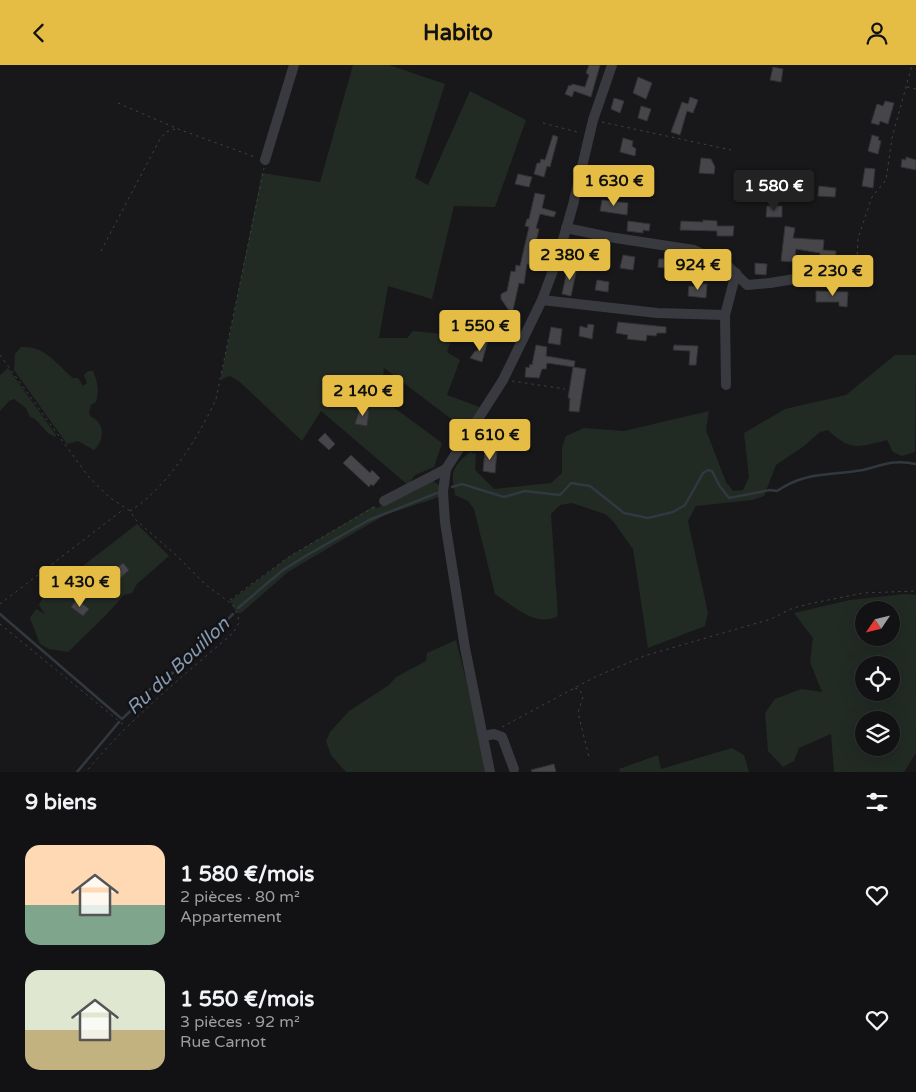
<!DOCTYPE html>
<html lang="fr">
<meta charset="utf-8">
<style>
body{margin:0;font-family:"Varela Round",sans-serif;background:#1f2022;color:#f1f3f6;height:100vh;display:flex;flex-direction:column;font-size:19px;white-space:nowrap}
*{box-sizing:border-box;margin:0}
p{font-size:16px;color:#9c9ea0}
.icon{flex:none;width:28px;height:28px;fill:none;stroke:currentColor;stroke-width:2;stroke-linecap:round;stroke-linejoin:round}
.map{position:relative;height:707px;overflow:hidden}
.details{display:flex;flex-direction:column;background:#121214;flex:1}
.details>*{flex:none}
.needle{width:32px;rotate:235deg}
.tools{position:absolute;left:855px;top:536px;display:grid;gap:10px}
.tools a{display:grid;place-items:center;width:45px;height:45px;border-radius:50%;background:#121214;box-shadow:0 5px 20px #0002,0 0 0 1px #313234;font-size:25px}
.price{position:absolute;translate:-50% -42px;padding:0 11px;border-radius:5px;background:#e5bd45;color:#111;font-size:16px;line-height:32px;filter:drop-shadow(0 1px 2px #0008)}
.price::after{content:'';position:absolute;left:50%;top:30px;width:15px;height:11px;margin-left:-8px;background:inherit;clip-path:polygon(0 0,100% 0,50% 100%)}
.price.selected{background:#222;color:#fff}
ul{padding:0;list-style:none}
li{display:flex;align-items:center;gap:15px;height:125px;padding:0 25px}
li span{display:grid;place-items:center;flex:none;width:140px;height:100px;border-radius:15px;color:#555}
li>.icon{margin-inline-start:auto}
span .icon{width:60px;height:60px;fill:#fffc;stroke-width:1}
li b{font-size:21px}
h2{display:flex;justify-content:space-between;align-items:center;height:60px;padding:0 25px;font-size:21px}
header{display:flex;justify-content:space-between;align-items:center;height:65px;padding:0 25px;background:#e5bd45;color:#111;font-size:22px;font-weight:700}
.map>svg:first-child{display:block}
.green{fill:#222a24;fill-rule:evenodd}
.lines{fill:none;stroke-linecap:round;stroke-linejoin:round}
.stream{stroke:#31383f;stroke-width:2.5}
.building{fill:#45454a;stroke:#333236}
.path{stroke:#404146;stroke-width:1;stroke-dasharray:2.5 4;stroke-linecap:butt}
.minor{stroke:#393a3f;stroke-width:10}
.labels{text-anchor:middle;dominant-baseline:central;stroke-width:5;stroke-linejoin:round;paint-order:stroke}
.water-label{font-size:19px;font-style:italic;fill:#8599b1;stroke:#131315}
</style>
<header><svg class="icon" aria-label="back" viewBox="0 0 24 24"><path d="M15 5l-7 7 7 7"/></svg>Habito<svg class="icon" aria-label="person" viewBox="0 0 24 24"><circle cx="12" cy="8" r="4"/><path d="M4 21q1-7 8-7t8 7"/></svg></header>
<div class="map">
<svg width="916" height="707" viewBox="0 0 916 707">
<rect width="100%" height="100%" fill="#18181a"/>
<g class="green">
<path d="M 353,0 L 389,0 L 445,19 L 415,113 L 428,120 L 470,26 L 526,55 L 495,142 L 454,141 L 432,234 L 388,221 L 379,273 L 407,273 L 413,266 L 453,270 L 447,287 L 460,295 L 447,330 L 480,342 L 467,366 L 384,303 L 381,333 L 442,378 L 434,402 L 415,410 L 408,420 L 321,346 L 302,376 L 240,317 L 230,311 L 224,313 L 222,316 L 221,312 L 262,108 L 320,117 Z"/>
<path d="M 21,282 C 46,281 55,298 73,313 L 78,313 L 83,321 L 87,318 L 84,310 L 88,306 L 93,306 C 97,316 100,325 96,337 L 91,340 L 89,347 L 91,352 C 105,357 105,376 94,385 L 78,376 L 67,379 L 14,305 L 15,289 Z"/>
<path d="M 895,290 L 916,290 L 915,387 L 902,391 L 893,387 L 887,375 C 858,382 851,387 828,365 L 820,367 L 804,381 L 776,400 L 764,431 L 752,435 L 696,441 L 688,456 L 708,548 L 705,561 L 648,583 L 633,484 L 613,456 L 605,449 L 572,438 L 560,440 L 551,449 L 558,551 C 535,563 514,541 495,529 L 474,444 L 468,436 L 455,430 C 451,407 451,403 470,387 L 476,389 L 475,405 L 494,424 L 551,418 L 562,408 L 562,383 L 566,371 L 584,363 L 624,366 L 709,346 L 706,365 L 726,417 L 733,426 L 743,425 L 749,412 L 744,368 L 785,344 L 846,330 Z"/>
<path d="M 8,303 L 56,370 L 56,372 C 44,369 40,354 30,352 L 26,343 L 14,334 L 9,336 L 0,346 L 0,310 Z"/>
<path d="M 432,415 L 439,420 L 439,432 L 385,450 L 352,469 L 288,507 L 241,548 L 237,548 L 230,536 L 290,491 L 374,441 L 377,443 Z"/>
<path d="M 137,459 L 169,491 L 137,519 L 132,528 L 124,530 L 107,549 L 68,587 L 49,584 L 40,579 L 30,553 L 36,544 L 45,549 L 39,540 L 50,518 L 66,514 Z"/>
<path d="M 905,529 L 916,530 L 916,688 L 904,707 L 834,707 L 831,669 L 799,683 L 794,696 L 783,702 L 768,686 L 765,648 L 775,634 L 801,624 L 822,627 L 810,597 L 813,573 L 794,548 L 850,535 ZM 864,545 L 891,545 L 891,572 L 864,572 ZM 864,600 L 891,600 L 891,628 L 864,628 ZM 864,655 L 891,655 L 891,682 L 864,682 Z"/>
<path d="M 456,575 L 478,661 L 486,707 L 346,707 L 331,690 L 326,676 L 330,667 L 349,646 L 389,620 L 396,612 L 426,596 L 427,588 Z"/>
<path d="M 732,683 L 744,690 L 749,707 L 620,707 L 619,704 L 658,690 L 661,704 Z"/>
</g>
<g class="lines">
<g class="stream">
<path d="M 452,422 L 462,419 L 504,432 L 525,426 L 560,430 L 571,418 L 590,421 L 624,448 L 648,453 L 673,447 L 685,440 L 703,408 L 708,405 L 712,406 L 719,420 L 729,433 L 770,425 L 777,426 C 807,406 829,411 863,405 C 883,400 894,394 916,399"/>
<path d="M 238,543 L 283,505 L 309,489 L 369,455 L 437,428"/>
<path d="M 0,549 L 122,654 L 144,633 L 149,625 L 181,602 L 233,549"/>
<path d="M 77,707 L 119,657"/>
</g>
</g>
<g class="building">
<path d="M 589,0 L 600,0 L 591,32 L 574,26 L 572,32 L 565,29 L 569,20 L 571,21 L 572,19 L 585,22 L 589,10 L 586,8 Z"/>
<path d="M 773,2 L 783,4 L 781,17 L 770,15 Z"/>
<path d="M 638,12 L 652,18 L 646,34 L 633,28 Z"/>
<path d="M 690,32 L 698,35 L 693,48 L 687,46 L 680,70 L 671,67 L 682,37 L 688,39 Z"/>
<path d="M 614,33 L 624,36 L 620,48 L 611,44 Z"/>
<path d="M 885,36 L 894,38 L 888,59 L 880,56 L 879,60 L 871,58 L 877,39 L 883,41 Z"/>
<path d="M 641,41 L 651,44 L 647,56 L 638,53 Z"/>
<path d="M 553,70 L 558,72 L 550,102 L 547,101 L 544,112 L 534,109 L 537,98 L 540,98 L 541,94 L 545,95 Z"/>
<path d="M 872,70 L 879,72 L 878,75 L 881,76 L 878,89 L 868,86 Z"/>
<path d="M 623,73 L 633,76 L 632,81 L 636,84 L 635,91 L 620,87 Z"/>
<path d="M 906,92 L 916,95 L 916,105 L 901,102 L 902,94 L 906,95 Z"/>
<path d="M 701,93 L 711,94 L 715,102 L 714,109 L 699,108 Z"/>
<path d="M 865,103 L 875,104 L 873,123 L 862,121 Z"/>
<path d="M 518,109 L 532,112 L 529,122 L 515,119 Z"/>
<path d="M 819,121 L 836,123 L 835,132 L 818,131 Z"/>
<path d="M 535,128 L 545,130 L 542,143 L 556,147 L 554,152 L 540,149 L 536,163 L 539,164 L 534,185 L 537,185 L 533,200 L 527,199 L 524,219 L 519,218 L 512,250 L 501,234 L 501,229 L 507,226 L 511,206 L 515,207 L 516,200 L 520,201 L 529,162 L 525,161 L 527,154 L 529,154 Z"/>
<path d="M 602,135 L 628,138 L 627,150 L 600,146 Z"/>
<path d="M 767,141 L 782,141 L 782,152 L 766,152 Z"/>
<path d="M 703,155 L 717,156 L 717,161 L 734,161 L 733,171 L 717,171 L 717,166 L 680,165 L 681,156 L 703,157 Z"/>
<path d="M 628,156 L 650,159 L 649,166 L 643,165 L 643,168 L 627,166 Z"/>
<path d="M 785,161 L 795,163 L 793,173 L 824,175 L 823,185 L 836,186 L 835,199 L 819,198 L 820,188 L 796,184 L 794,197 L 781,196 Z"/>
<path d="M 579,178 L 589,179 L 587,197 L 578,196 Z"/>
<path d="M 623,190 L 635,192 L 633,205 L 620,203 Z"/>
<path d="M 664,192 L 672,193 L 670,204 L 658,202 L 659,194 L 664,194 Z"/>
<path d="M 696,196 L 720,210 L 717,216 L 694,203 Z"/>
<path d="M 755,198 L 767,199 L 766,210 L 755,209 Z"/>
<path d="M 568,201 L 577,203 L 571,231 L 562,229 Z"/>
<path d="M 597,215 L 609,217 L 608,227 L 595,225 Z"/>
<path d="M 701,219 L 707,219 L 706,233 L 688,231 L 689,221 L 701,222 Z"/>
<path d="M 816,226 L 848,227 L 847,242 L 839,241 L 839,237 L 816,237 Z"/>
<path d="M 500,246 L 511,251 L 505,264 L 494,260 Z"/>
<path d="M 618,257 L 666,262 L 666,268 L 657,268 L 656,271 L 647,270 L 646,276 L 627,274 L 628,270 L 616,268 Z"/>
<path d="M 588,259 L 594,260 L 592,274 L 579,271 L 580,261 L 587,263 Z"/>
<path d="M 551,262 L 562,264 L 560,280 L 548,278 Z"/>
<path d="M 483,274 L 488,275 L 482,297 L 470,293 L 475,286 L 477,286 Z"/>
<path d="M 536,280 L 547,282 L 546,291 L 575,296 L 574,302 L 547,298 L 546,304 L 542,304 L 539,313 L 525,312 L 526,302 L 529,303 L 530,299 L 532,300 Z"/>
<path d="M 674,280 L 698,281 L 696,300 L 689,300 L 690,286 L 673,285 Z"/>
<path d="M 573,302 L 586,304 L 579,347 L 569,346 L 570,333 L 568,333 Z"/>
<path d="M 360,343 L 369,345 L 367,361 L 355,359 Z"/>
<path d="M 492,363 L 510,364 L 508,374 L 491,372 Z"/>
<path d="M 325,368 L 335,379 L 329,385 L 318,375 Z"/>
<path d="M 485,385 L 497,386 L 495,408 L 483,406 Z"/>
<path d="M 351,390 L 370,408 L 372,405 L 380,413 L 373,421 L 371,419 L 369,422 L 343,398 Z"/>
<path d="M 123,498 L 129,505 L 116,517 L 109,509 Z"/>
<path d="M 77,534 L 89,544 L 83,551 L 71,542 Z"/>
<path d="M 554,699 L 556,707 L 532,707 L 531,705 Z"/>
</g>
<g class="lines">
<g class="path">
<path d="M 907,22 L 916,24"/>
<path d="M 118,38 L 178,64 L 255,92"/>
<path d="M 602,57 L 731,85"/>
<path d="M 543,58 L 581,68"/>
<path d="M 101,186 L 160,74 L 166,67 L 175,64"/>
<path d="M 857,196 L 858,173 L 872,132 L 886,115 L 892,73 L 912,0"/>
<path d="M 0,290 L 88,411 L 109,432 L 130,446 L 136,455 L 178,492 L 206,520 L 233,540 L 238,551 L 239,558 L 233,568 C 182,612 129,654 86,707"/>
<path d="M 512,316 L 565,324"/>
<path d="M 130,446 C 166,424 199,372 216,334 L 264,103"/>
<path d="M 230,535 L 290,491 L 376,441"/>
<path d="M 0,539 L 124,444"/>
<path d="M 0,559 L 125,661"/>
<path d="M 575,623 L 580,625 L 583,632 L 578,648 L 589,692"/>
<path d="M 502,662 L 595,612 L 644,591 L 771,554 L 793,543 L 813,538 L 864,528 L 916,526"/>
</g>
<g class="minor">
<path d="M 265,95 L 294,0"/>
<path d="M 566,163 L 609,172 L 694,185 L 726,199 L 747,220 L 770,218 L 856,204"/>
<path d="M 542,235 L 657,248 L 725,250"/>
<path d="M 726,320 L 725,250 L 736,208"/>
<path d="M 384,436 L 446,404"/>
<path d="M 484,671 L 494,669 L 502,672 L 514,704"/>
<path d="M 490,707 L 465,583 L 445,457 L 443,427 L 446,404 L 503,315 L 542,235 L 558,192 L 573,140 L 593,55 L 612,0"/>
</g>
</g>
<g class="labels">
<g class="water-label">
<text transform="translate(178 601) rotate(-43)">Ru du Bouillon</text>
</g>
</g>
</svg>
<div class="tools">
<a><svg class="needle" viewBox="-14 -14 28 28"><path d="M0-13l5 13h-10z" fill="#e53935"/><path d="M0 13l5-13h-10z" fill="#9c9ea0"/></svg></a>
<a><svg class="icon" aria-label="locate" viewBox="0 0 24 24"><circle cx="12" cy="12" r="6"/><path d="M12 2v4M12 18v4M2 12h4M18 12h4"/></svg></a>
<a><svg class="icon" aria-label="layers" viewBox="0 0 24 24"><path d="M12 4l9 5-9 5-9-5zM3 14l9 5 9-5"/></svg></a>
</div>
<b class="price" style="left:614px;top:142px">1 630 €</b>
<b class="price selected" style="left:774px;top:147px">1 580 €</b>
<b class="price" style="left:570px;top:216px">2 380 €</b>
<b class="price" style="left:698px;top:226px">924 €</b>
<b class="price" style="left:833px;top:232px">2 230 €</b>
<b class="price" style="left:480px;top:287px">1 550 €</b>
<b class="price" style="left:363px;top:352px">2 140 €</b>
<b class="price" style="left:490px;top:396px">1 610 €</b>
<b class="price" style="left:80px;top:543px">1 430 €</b>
</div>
<section class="details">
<h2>9 biens<svg class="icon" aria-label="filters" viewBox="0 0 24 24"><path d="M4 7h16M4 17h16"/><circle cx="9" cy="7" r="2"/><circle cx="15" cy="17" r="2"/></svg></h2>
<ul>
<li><span style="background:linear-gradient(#ffd9b3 60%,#7fa58c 0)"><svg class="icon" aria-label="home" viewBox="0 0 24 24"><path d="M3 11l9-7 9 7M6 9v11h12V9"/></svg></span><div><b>1 580 €/mois</b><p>2 pièces · 80 m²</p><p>Appartement</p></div><svg class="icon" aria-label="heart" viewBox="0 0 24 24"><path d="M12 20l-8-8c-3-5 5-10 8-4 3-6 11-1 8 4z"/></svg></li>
<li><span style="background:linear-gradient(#dfe7d0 60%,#c2b280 0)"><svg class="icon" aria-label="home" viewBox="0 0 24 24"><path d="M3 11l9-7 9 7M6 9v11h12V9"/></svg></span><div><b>1 550 €/mois</b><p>3 pièces · 92 m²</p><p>Rue Carnot</p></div><svg class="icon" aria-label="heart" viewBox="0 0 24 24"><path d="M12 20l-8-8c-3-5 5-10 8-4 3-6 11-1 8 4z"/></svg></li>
</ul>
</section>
